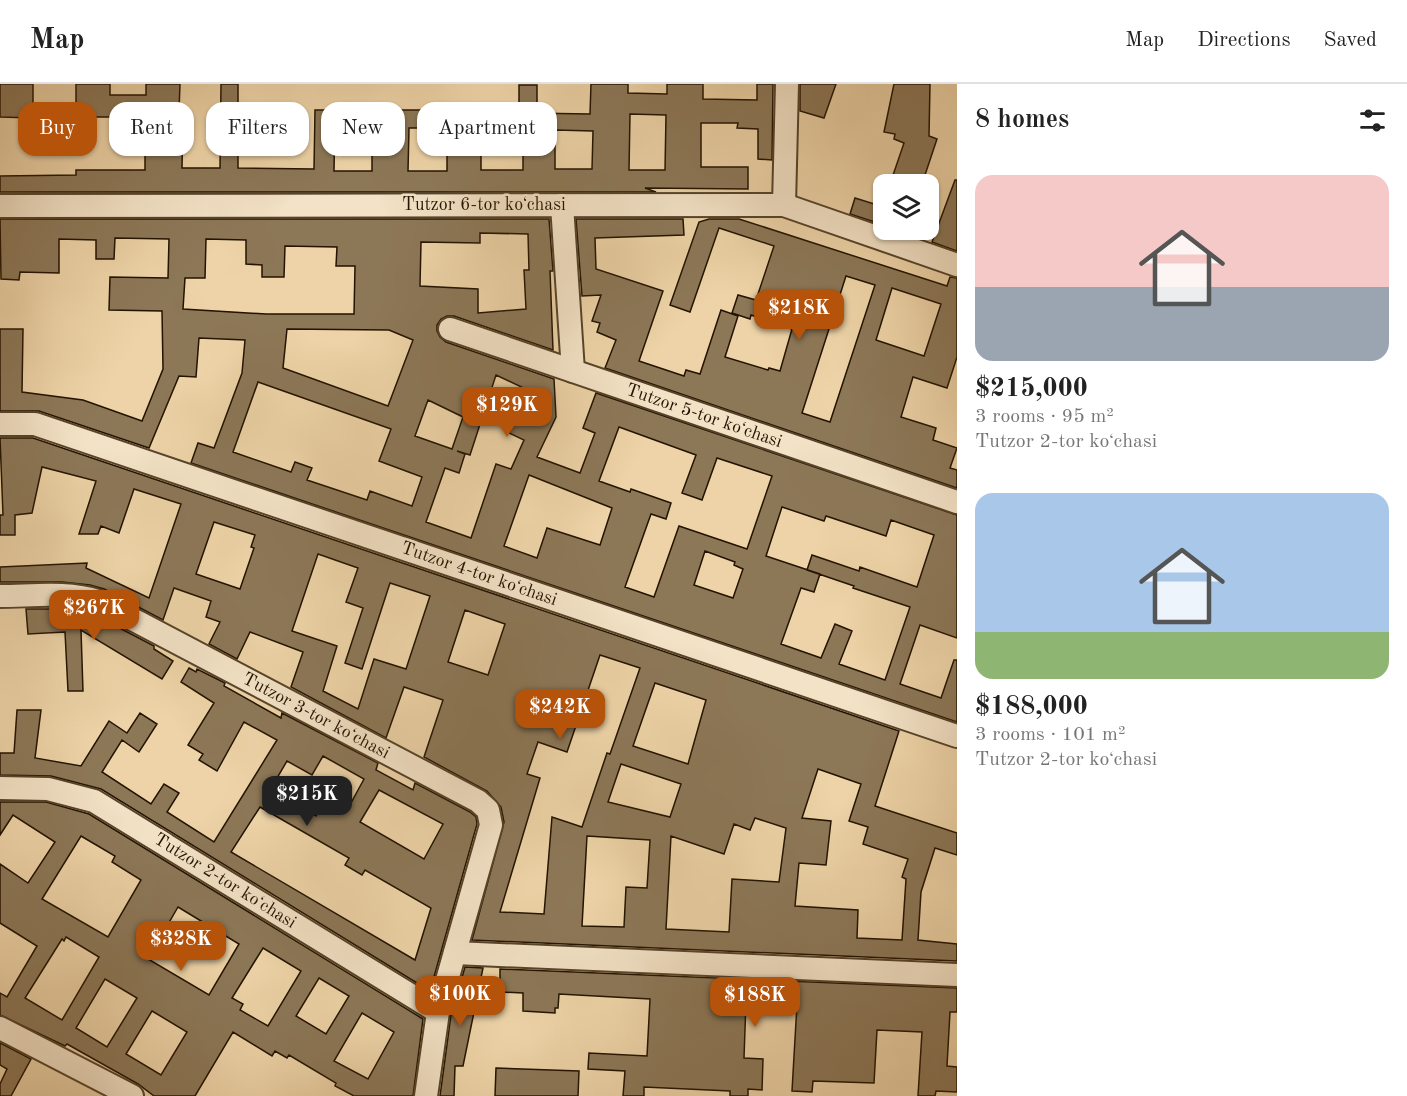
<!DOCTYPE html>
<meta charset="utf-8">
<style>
body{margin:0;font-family:"Old Standard TT",serif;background:#f6f6f6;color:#222;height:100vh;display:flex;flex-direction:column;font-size:22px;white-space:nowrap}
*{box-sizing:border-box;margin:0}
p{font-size:20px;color:#767676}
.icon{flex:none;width:33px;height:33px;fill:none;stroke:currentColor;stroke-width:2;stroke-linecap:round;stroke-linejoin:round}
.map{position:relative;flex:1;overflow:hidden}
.sheet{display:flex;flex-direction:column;background:#fff;width:450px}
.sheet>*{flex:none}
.guide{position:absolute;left:18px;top:18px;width:570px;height:54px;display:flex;gap:12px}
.tools{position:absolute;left:873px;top:90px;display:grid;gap:12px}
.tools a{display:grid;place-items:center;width:66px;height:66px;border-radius:12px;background:#fff;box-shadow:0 2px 4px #0004;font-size:30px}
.price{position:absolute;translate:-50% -51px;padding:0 14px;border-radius:12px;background:#b45309;color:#fff;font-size:20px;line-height:39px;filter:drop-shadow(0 2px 3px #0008)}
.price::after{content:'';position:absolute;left:50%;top:36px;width:18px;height:14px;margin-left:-9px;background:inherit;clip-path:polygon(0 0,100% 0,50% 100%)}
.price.current{background:#222;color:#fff}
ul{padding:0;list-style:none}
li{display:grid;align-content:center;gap:12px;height:318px;padding:0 18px}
li span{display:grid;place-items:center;height:186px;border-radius:18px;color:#555}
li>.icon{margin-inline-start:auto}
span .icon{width:108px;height:108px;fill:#fffc;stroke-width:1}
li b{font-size:26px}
h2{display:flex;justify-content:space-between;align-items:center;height:72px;padding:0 18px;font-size:26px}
.tag{padding:0 21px;border-radius:18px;background:#fff;box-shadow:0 2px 4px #0004;font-size:21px;line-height:54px}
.tag.current{background:#b45309;color:#fff}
header{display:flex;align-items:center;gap:36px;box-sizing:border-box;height:84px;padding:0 30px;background:#fff;border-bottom:2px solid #e0e0e0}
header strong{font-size:28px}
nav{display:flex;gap:33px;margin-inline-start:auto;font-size:21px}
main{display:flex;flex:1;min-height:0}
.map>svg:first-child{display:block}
.building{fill:#8c7757;stroke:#231300;stroke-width:1.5;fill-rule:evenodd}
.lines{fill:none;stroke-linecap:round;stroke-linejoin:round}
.minor-casing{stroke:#56432a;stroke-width:26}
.minor{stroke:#f3e2c6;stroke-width:22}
.labels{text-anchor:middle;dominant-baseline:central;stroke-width:5;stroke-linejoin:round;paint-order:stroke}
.street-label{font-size:18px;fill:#231300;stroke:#f3e2c6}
</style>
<header>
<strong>Map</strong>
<nav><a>Map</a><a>Directions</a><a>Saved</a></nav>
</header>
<main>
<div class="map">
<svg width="957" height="1012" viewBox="0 0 957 1012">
<rect width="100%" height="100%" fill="#edd3a7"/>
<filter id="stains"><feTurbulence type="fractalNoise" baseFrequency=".00333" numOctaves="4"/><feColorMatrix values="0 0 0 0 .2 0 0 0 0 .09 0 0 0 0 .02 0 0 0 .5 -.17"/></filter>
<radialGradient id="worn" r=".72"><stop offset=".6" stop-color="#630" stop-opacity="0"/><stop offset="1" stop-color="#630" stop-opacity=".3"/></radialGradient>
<g class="building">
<path d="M 0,0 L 33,0 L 33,34 L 0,33 Z"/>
<path d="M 76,0 L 110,0 L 110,11 L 146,11 L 146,0 L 180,0 L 179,27 L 183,28 L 182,84 L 220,84 L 221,0 L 238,0 L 238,84 L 314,85 L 315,26 L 335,26 L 334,87 L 372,87 L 372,26 L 427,26 L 427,28 L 463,28 L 463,60 L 481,60 L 481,86 L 523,86 L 523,29 L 519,29 L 519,1 L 537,1 L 537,29 L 528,29 L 590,30 L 591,0 L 628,0 L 628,9 L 667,10 L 667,0 L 703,0 L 703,15 L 757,16 L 757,0 L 773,0 L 772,76 L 758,75 L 758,45 L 737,44 L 738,39 L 701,39 L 701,83 L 748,83 L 748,105 L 645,104 L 656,108 L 0,108 L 0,92 L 76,91 L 76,86 L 145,86 L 145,33 L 76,33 ZM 630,30 L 666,31 L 665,86 L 629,86 ZM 409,44 L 447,44 L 447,87 L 408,87 ZM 555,46 L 593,47 L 592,85 L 555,85 Z"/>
<path d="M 800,0 L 836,0 L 824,34 L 800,27 Z"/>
<path d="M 894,0 L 930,0 L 929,52 L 937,55 L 922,100 L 890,100 L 904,59 L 894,55 L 895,50 L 884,48 Z"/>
<path d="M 955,96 L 957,96 L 957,167 L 932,158 Z"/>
<path d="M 855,114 L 884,123 L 884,141 L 850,130 Z"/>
<path d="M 0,135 L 549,135 L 553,187 L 550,187 L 553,266 L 454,232 L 447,232 L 441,235 L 437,241 L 437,247 L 440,253 L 446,258 L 554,295 L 556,333 L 537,373 L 580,389 L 595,349 L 583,344 L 596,309 L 957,431 L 957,554 L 920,541 L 900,600 L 941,614 L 954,576 L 957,576 L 957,638 L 191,379 L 198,359 L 214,364 L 242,289 L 245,256 L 199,254 L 196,293 L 179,292 L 149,364 L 39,327 L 0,327 L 0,245 L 23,245 L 22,308 L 83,316 L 142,337 L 163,285 L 162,227 L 109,226 L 110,193 L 168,194 L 169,155 L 115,154 L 114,175 L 96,175 L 96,156 L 59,155 L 59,189 L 20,188 L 19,196 L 1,195 ZM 480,149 L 528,150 L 529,186 L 524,186 L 526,225 L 478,229 L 478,205 L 420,202 L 421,158 L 480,159 ZM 206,155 L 246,156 L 246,180 L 262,181 L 262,193 L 284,193 L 285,162 L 337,163 L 336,182 L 355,182 L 354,230 L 266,230 L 183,225 L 185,194 L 205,194 ZM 287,245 L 389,246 L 413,256 L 388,322 L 283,284 ZM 496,291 L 528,306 L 509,349 L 524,356 L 511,385 L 496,380 L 471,454 L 426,438 L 445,384 L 459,389 L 465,370 L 457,367 L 470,371 ZM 258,298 L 391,345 L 379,377 L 422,393 L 412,422 L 370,407 L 367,416 L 307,396 L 312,384 L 295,378 L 291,388 L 233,368 ZM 428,316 L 463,333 L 452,365 L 415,352 ZM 619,343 L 696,371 L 682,409 L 702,416 L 717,374 L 772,392 L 747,465 L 679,442 L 654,513 L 625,503 L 651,430 L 666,435 L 671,419 L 631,405 L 630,408 L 599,397 ZM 529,391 L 612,424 L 600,461 L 547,444 L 537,474 L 504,462 ZM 782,423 L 824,437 L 826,432 L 886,452 L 891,436 L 934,451 L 917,503 L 860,483 L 859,487 L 812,471 L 807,486 L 854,502 L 853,504 L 910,523 L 885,596 L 839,580 L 852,547 L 835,540 L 821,574 L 781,560 L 801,504 L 814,508 L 820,490 L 766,472 ZM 705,467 L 735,478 L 734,481 L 743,485 L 733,514 L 694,501 Z"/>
<path d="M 576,135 L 683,135 L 684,151 L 595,154 L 596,185 L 663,207 L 639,277 L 684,292 L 686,286 L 700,290 L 721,226 L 738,232 L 725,273 L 768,286 L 769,284 L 780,287 L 792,245 L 751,231 L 750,235 L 732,229 L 738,211 L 756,216 L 774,162 L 719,144 L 690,228 L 670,221 L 699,138 L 709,135 L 739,135 L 947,202 L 950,193 L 957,194 L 957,273 L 947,304 L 913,293 L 901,333 L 936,344 L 933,356 L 957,364 L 950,384 L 957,386 L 957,404 L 605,284 L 616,256 L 597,248 L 600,239 L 592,237 L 601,211 L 582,212 ZM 846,192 L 875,201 L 830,338 L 802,329 ZM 892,204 L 941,220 L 924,272 L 876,256 Z"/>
<path d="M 0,354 L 33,354 L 899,647 L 875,722 L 957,749 L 957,771 L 935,764 L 921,808 L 918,856 L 957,860 L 957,877 L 472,856 L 504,738 L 501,723 L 487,707 L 424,673 L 443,616 L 404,603 L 386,654 L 291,603 L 303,568 L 250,548 L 237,575 L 209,560 L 220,538 L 206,533 L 211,517 L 174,504 L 163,536 L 104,505 L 90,501 L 62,498 L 0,498 L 0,483 L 87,479 L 86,484 L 149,514 L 181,420 L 134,405 L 119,449 L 101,442 L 98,450 L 79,450 L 96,397 L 42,383 L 32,429 L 15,431 L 15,451 L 0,451 L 0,431 L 3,431 ZM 214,438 L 255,451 L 251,463 L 254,464 L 240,505 L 196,490 ZM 318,470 L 358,484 L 346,518 L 363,524 L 345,579 L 362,585 L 390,499 L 430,512 L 406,585 L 374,575 L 358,625 L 323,607 L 337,562 L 292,547 ZM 465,526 L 505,540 L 488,591 L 448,578 ZM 600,571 L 640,584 L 610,670 L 607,669 L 582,743 L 552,733 L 544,830 L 500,828 L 540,694 L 527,690 L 538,658 L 567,668 ZM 655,599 L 706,616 L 688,680 L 633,662 ZM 621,680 L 681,700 L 670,733 L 608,718 ZM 818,685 L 861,700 L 849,737 L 868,743 L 863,760 L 908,775 L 902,793 L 906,795 L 902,856 L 857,854 L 858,826 L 795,822 L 799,779 L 826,781 L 831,737 L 802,734 ZM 755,734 L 786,744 L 779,798 L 732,795 L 729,848 L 666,845 L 671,752 L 724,770 L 734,740 L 750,746 ZM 587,752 L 650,756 L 647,804 L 626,803 L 624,843 L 582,842 Z"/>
<path d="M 26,525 L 61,525 L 93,530 L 154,562 L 154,565 L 173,577 L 162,595 L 81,546 L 83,607 L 68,607 L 65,548 L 28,550 Z"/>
<path d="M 189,584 L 196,588 L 197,585 L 225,599 L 224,602 L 281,634 L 282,629 L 378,679 L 376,686 L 413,706 L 415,699 L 470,728 L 476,733 L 477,740 L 430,907 L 101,705 L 51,692 L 0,691 L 0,669 L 14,669 L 17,626 L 41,626 L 35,674 L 81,682 L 109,637 L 127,649 L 140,629 L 157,640 L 139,668 L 122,656 L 102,688 L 151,720 L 164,700 L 179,709 L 167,728 L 214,758 L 277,656 L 244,638 L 217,687 L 199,676 L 203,670 L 188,661 L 214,619 L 181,598 ZM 323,672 L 364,695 L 346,728 L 325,716 L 316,732 L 270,706 L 287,677 L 312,691 ZM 379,706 L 443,740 L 424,775 L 360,738 ZM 260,723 L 349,774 L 345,781 L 362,791 L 365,786 L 431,824 L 415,876 L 231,768 Z"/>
<path d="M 0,718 L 46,718 L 89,730 L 423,935 L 413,1012 L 354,1012 L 335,1002 L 336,999 L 289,971 L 287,974 L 275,967 L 272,972 L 233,948 L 195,1012 L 154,1012 L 138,1000 L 67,960 L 65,962 L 0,931 L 0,909 L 7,913 L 37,862 L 0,839 L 0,780 L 28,799 L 55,758 L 13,731 L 0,751 ZM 81,752 L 115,772 L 112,778 L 141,796 L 108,853 L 42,815 ZM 178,823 L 239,860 L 209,911 L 148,875 ZM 66,853 L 99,873 L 62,936 L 25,914 L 62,855 L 64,857 ZM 263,864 L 301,887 L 268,942 L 240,926 L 243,920 L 232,914 ZM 319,894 L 349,912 L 326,950 L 296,932 ZM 105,895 L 137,914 L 107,963 L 76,944 ZM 152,927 L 187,948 L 161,991 L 126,970 ZM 362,929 L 394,948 L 368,995 L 334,977 Z"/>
<path d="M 465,883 L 483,884 L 463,982 L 455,982 L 454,1012 L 440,1012 L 451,931 Z"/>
<path d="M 500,885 L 957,904 L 957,928 L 950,928 L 947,982 L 957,983 L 957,1008 L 936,1007 L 935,1012 L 918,1012 L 922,948 L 877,946 L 874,999 L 813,997 L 812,1008 L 792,1007 L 797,920 L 746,917 L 744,974 L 763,975 L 762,1006 L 748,1005 L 748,1012 L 730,1012 L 730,1007 L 644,1003 L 644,1012 L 623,1012 L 625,987 L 588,985 L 589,969 L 647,972 L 650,915 L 559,910 L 558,924 L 555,924 L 555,929 L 523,927 L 523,909 L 500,908 Z"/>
<path d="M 0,959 L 31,975 L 11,1012 L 0,1012 L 0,1000 L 7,985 L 0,981 Z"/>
<path d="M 496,984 L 579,987 L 578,1012 L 495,1012 Z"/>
</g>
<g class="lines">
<defs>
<g id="minor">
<path d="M 562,121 L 573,287"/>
<path d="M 784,121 L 787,0"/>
<path d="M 0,122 L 784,121 L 957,181"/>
<path d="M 450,245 L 957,418"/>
<path d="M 0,340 L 35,340 L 957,652"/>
<path d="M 0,512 C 32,512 67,507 98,517 L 478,717 L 488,726 L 491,741 L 438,928 L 426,1012"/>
<path d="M 0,704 L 48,705 L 94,717 L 438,928"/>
<path d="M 455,869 L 957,891"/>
<path d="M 0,944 L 132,1012"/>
</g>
</defs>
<use href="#minor" class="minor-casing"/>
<use href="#minor" class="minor"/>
</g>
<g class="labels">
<g class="street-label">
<text x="484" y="121">Tutzor 6-tor koʻchasi</text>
<text transform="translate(704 332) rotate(19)">Tutzor 5-tor koʻchasi</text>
<text transform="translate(479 490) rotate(19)">Tutzor 4-tor koʻchasi</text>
<text transform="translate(316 632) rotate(28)">Tutzor 3-tor koʻchasi</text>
<text transform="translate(225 797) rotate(32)">Tutzor 2-tor koʻchasi</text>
</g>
</g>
<rect width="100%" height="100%" filter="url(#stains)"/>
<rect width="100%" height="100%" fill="url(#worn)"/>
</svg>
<div class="tools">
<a><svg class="icon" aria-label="layers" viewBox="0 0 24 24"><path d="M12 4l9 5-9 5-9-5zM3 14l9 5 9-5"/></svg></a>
</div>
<b class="price" style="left:799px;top:257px">$218K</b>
<b class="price" style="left:507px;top:354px">$129K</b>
<b class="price" style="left:94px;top:557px">$267K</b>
<b class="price" style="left:560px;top:656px">$242K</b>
<b class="price current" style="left:307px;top:743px">$215K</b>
<b class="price" style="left:181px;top:888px">$328K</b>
<b class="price" style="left:460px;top:943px">$100K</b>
<b class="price" style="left:755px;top:944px">$188K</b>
<div class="guide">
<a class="tag current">Buy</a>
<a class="tag">Rent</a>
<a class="tag">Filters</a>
<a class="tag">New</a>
<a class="tag">Apartment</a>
</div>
</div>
<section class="sheet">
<h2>8 homes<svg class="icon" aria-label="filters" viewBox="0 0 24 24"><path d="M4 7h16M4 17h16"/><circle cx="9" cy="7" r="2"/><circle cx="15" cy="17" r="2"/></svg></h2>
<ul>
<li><span style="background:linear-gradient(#f6c9c9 60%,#9aa5b1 0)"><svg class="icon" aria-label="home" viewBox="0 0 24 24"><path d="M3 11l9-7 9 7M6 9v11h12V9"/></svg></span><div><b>$215,000</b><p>3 rooms · 95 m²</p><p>Tutzor 2-tor koʻchasi</p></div></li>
<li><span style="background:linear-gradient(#a9c7e8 75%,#8fb573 0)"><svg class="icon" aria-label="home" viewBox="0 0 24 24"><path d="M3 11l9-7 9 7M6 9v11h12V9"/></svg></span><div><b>$188,000</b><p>3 rooms · 101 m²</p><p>Tutzor 2-tor koʻchasi</p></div></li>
</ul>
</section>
</main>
